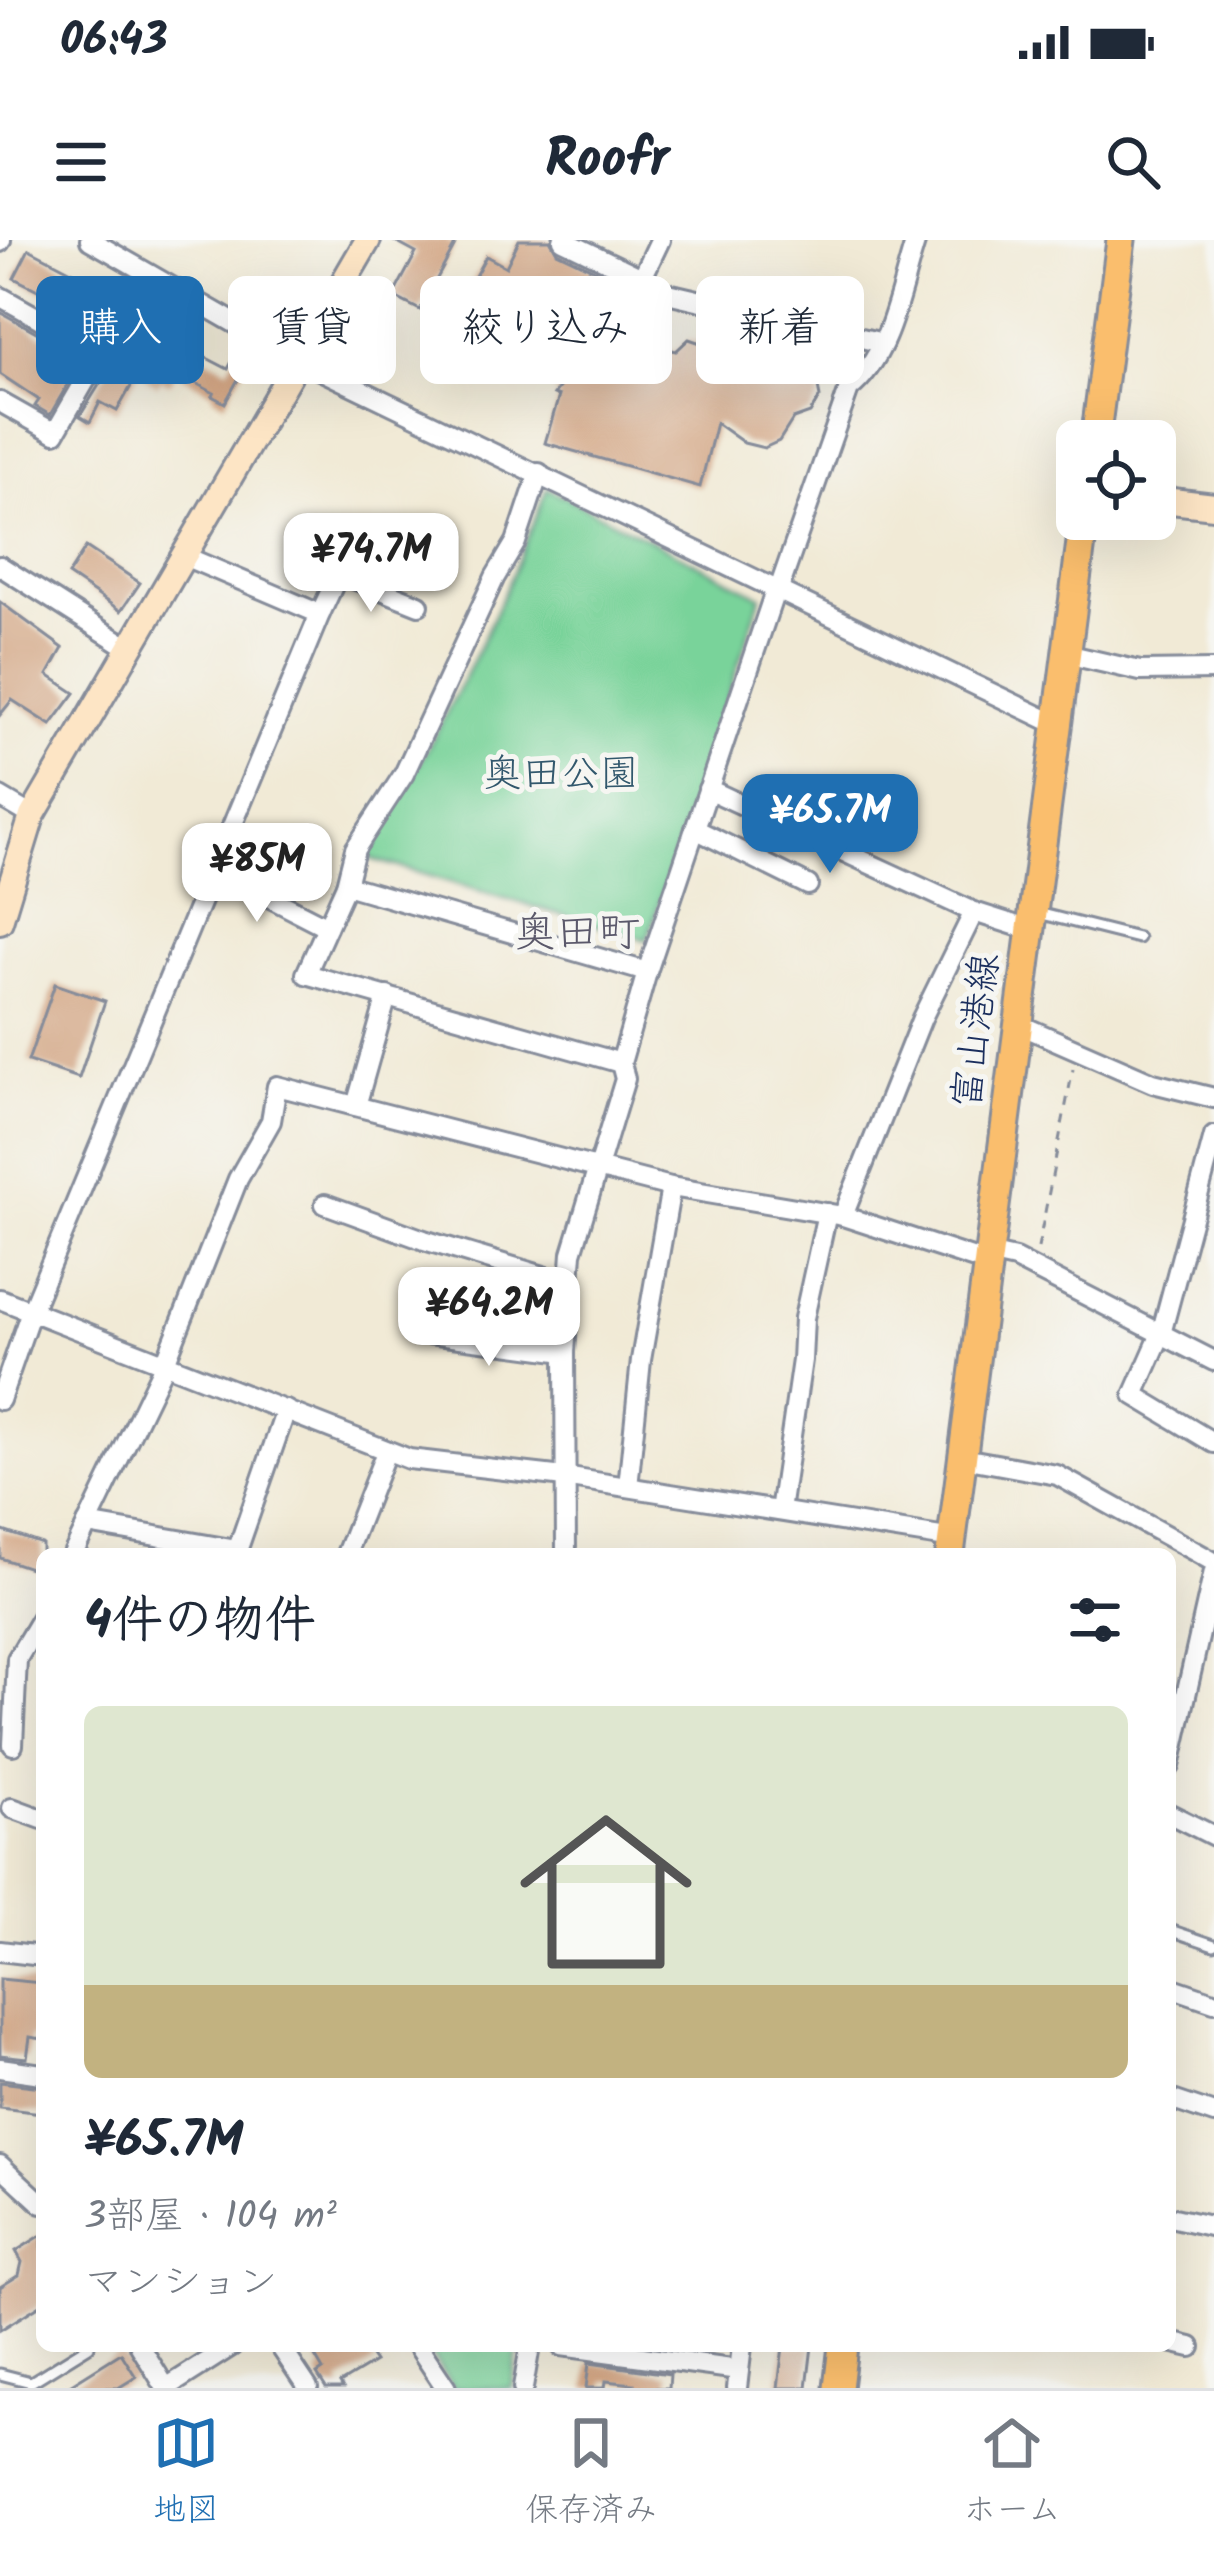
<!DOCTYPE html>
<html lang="ja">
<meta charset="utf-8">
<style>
body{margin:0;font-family:Kalam,"Klee One",sans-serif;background:#f2f2f3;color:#1f2937;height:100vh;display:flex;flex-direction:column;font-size:45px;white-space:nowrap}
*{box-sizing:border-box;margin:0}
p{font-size:39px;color:#747a83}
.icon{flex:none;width:66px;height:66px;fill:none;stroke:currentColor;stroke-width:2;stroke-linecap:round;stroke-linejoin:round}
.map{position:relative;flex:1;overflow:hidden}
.panel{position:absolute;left:36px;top:1308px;width:1140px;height:804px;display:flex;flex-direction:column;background:#fff;border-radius:18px;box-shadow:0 12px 48px #0002}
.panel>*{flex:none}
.banner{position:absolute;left:36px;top:36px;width:1143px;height:108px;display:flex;gap:24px}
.controls{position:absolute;left:1056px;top:180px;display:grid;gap:24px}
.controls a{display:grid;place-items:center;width:120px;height:120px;border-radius:18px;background:#fff;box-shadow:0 12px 48px #0002;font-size:60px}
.price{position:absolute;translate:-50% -102px;padding:0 27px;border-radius:24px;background:#fff;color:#222;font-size:39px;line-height:78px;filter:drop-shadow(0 3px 6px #0008)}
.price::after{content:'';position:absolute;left:50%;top:72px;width:36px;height:27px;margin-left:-18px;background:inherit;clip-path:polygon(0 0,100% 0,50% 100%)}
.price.current{background:#1f6fb2;color:#fff}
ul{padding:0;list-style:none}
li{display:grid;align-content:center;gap:24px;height:636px;padding:0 48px}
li+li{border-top:3px solid #e0e1e3}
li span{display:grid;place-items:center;height:372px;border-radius:18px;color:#555}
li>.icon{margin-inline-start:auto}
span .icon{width:216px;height:216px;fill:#fffc;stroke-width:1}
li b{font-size:51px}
h2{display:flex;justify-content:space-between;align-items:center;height:144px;padding:0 48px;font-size:51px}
.pill{padding:0 42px;border-radius:18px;background:#fff;box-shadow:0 12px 48px #0002;font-size:42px;line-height:108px}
.pill.current{background:#1f6fb2;color:#fff}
.status{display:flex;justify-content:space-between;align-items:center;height:84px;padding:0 60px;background:#fff;direction:ltr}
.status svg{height:33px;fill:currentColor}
header{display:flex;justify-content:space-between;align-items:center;height:156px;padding:0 48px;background:#fff;font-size:54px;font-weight:600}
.dock{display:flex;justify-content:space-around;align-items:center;height:168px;border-top:3px solid #e0e1e3;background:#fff;font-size:33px;color:#747a83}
.dock a{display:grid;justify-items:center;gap:6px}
.dock .current{color:#1f6fb2}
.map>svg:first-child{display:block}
.green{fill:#79d39a;stroke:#4a817c;stroke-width:3}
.building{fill:#d3a684}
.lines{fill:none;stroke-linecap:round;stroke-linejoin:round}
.lane-casing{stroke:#868c9a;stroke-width:15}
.street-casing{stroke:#868c9a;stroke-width:24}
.secondary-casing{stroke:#868c9a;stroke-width:30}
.primary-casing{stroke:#868c9a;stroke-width:33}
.path{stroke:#868c9a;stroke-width:3;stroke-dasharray:9 9;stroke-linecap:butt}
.lane{stroke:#fff;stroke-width:9}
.street{stroke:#fff;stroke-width:18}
.secondary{stroke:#fde5c5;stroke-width:24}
.primary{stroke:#fabe6d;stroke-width:27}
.labels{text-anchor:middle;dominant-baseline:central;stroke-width:10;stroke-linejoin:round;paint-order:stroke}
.park-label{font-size:39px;fill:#32586d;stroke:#f6f6f2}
.street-label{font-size:39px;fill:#1b2f5e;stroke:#f6f6f2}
.neighbourhood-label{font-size:42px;fill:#5b596b;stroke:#f6f6f2}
</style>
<div class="status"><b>06:43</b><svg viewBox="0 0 49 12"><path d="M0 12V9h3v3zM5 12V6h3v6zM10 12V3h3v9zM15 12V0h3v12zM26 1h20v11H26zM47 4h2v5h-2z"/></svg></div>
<header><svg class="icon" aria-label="menu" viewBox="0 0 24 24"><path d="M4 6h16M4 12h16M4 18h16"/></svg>Roofr<svg class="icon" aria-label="search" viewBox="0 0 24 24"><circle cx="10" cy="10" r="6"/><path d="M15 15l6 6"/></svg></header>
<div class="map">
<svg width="1214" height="2148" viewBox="0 0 1214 2148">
<rect width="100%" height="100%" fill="#f6f6f2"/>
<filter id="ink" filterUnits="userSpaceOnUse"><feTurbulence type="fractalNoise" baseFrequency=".00833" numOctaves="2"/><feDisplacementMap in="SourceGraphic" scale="24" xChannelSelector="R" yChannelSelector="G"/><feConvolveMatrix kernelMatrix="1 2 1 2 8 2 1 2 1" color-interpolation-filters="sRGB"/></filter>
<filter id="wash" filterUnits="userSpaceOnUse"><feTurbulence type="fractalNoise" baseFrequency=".004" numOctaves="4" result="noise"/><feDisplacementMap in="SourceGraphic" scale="48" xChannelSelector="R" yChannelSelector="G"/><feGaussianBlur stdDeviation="2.7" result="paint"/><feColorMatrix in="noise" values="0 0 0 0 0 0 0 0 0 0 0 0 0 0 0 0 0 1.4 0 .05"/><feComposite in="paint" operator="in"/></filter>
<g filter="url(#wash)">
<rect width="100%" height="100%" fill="#f1ead6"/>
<g class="green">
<path d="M 547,248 L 761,356 L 647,700 L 365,617 C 436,501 499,376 547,248 Z"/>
<path d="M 425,2106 L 518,2106 L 512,2148 L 453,2148 Z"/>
</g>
<g id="blocks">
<g class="building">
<path d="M 392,0 L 446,0 L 455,5 L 420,70 L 393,56 L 416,13 Z"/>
<path d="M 519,0 L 550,0 L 557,12 L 611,38 L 605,49 L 617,55 L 606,75 L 572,57 L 559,79 L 530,63 L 515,88 L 523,130 L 495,135 L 484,73 L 465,108 L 442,96 L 486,16 L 506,27 Z"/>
<path d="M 29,9 L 110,51 L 96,79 L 14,38 Z"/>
<path d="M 0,72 L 83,118 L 50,175 L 35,166 L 39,160 L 0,134 Z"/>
<path d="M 141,77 L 171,92 L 161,111 L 194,123 L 199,114 L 228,129 L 234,118 L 246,125 L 225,163 L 212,156 L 214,153 L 175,132 L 170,144 L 161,140 L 157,146 L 139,132 L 117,171 L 100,162 L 90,182 L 80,176 Z"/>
<path d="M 601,92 L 676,111 L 689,99 L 727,112 L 736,102 L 756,107 L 769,115 L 802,116 L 817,142 L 820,157 L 810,173 L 793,179 L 779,201 L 764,208 L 744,203 L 716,183 L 700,247 L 545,203 L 559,156 L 554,154 Z"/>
<path d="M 86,307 L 140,343 L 121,371 L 68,335 Z"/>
<path d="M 0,362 L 63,408 L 48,435 L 75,453 L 51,485 L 12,460 L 0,475 Z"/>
<path d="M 55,744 L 105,761 L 79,838 L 28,821 Z"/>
<path d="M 0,1290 L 42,1304 L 42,1332 L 0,1318 Z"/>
<path d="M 0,1739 L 42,1743 L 42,1799 L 30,1797 L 27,1818 L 0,1815 Z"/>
<path d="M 0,1842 L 42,1847 L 42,1873 L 0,1868 Z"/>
<path d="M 42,1995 L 42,2064 L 0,2090 L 0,2047 L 19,2035 L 22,2022 L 16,2011 Z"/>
<path d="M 309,2106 L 364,2106 L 375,2122 L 340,2143 L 343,2148 L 326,2148 L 317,2134 L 323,2130 Z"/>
<path d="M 783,2106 L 812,2106 L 807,2148 L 778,2148 Z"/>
<path d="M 121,2113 L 136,2137 L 118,2148 L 65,2148 Z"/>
<path d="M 589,2123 L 670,2134 L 669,2148 L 633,2148 L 634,2144 L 606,2141 L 605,2148 L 586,2148 Z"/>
</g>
</g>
</g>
<g filter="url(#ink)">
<use href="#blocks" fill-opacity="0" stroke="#868c9a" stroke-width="3"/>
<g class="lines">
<defs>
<g id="lane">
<path d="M 1038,673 L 1138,698"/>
<path d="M 1170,1690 L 1214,1705"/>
<path d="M 0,2134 L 31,2142 L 89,2106"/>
</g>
<g id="street">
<path d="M 90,0 L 297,119 L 1058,485"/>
<path d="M 563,0 L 642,38 L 660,0"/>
<path d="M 0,2 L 1,0"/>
<path d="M 642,38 L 650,49 L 883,103"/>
<path d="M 1,57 L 101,113"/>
<path d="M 0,162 L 55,193 L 147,34"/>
<path d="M 539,233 L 516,302 L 495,337 L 404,534 L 355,609 L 346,645 L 306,734 L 621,823"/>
<path d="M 0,326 L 129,408"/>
<path d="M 779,349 L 849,149 C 891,116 900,48 916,0"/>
<path d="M 320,374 L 339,333 L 419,365"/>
<path d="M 1066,414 L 1140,431 L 1214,430"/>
<path d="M 708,549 L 974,672"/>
<path d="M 0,557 L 32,576"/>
<path d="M 695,589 L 808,645"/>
<path d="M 214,629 L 327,687"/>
<path d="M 346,645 L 647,732"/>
<path d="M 1018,784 L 1153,843 L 1214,858"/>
<path d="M 356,866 L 387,756"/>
<path d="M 1214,896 L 1161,1094 L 1134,1155 L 1214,1203"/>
<path d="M 325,964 L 424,1000 L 570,1044"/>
<path d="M 843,976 L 922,778 L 974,672 L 1030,690"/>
<path d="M 988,1013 L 1015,1019 L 1214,1121"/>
<path d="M 0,1059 L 409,1219 L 564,1237 L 953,1299"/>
<path d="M 421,1093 L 565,1112"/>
<path d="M 0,1160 L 31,1071 L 320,374 L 184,316"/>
<path d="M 963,1218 L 1057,1235 L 1214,1322"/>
<path d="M 628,1247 L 641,1120 L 671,947"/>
<path d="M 780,1271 L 802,1120 L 804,1078 L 827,973"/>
<path d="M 87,1284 L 237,1310"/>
<path d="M 73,1314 L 165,1123 L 238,939 L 271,881 L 277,846 L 671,947 L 843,976 L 987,1023"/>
<path d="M 236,1314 L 286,1170"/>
<path d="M 346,1314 L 386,1212"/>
<path d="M 566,1314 L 565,1112 L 572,1013 L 625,839 L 621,823 L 647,732 L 776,348"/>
<path d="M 13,1505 L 17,1419 L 42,1377"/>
<path d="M 1170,1526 L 1214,1331"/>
<path d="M 12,1568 L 42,1579"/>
<path d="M 1170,1574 L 1214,1596"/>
<path d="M 0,1711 L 42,1716"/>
<path d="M 1170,1747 L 1214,1762"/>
<path d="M 0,1828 L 42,1834"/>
<path d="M 1170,1859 L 1214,1874"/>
<path d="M 0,1925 L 42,1964"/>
<path d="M 1170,1977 L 1214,1987"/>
<path d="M 1170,2102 L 1191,2107"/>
<path d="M 140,2106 L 166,2148"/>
<path d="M 280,2106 L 308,2148"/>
<path d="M 418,2106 L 446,2148"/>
<path d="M 561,2106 L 739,2130"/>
<path d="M 166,2148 L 232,2106"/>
<path d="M 523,2148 L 530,2106"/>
<path d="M 737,2148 L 742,2106"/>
</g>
<g id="secondary">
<path d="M 1155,259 L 1214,266"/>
<path d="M 0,681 L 32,576 L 368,0"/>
</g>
<g id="primary">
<path d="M 1095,201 L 1121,0"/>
<path d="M 950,1314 L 1084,279"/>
<path d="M 838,2148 L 843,2106"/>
</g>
</defs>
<use href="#lane" class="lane-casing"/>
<use href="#street" class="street-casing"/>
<use href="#secondary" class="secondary-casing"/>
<use href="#primary" class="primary-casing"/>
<path class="path" d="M 1038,1008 L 1073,829"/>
<use href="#lane" class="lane"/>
<use href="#street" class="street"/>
<use href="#secondary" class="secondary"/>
<use href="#primary" class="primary"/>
</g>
</g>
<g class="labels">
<g class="park-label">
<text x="561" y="536">奥田公園</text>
</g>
<g class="street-label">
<text transform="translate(978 791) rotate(-83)">富山港線</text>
</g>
<g class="neighbourhood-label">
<text x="577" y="694">奥田町</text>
</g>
</g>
</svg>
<div class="controls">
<a><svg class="icon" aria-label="locate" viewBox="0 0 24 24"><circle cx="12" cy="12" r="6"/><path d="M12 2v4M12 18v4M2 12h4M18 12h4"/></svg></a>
</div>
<b class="price" style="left:371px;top:375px">¥74.7M</b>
<b class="price current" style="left:830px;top:636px">¥65.7M</b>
<b class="price" style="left:257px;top:685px">¥85M</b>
<b class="price" style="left:489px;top:1129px">¥64.2M</b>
<div class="banner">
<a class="pill current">購入</a>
<a class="pill">賃貸</a>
<a class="pill">絞り込み</a>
<a class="pill">新着</a>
</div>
<section class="panel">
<h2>4件の物件<svg class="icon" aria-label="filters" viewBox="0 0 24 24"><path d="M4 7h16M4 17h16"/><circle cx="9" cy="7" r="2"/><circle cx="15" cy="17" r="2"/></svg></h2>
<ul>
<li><span style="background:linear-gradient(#dfe7d0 75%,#c2b280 0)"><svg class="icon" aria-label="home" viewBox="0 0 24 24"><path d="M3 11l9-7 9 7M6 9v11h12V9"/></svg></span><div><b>¥65.7M</b><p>3部屋 · 104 m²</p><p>マンション</p></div></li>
</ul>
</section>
</div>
<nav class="dock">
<a class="current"><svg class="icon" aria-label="map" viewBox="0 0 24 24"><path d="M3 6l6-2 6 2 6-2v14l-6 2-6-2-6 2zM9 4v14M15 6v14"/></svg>地図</a>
<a><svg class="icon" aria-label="saved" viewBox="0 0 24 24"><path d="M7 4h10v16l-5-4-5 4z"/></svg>保存済み</a>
<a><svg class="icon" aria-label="home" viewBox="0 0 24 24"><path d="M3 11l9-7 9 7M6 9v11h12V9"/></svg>ホーム</a>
</nav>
